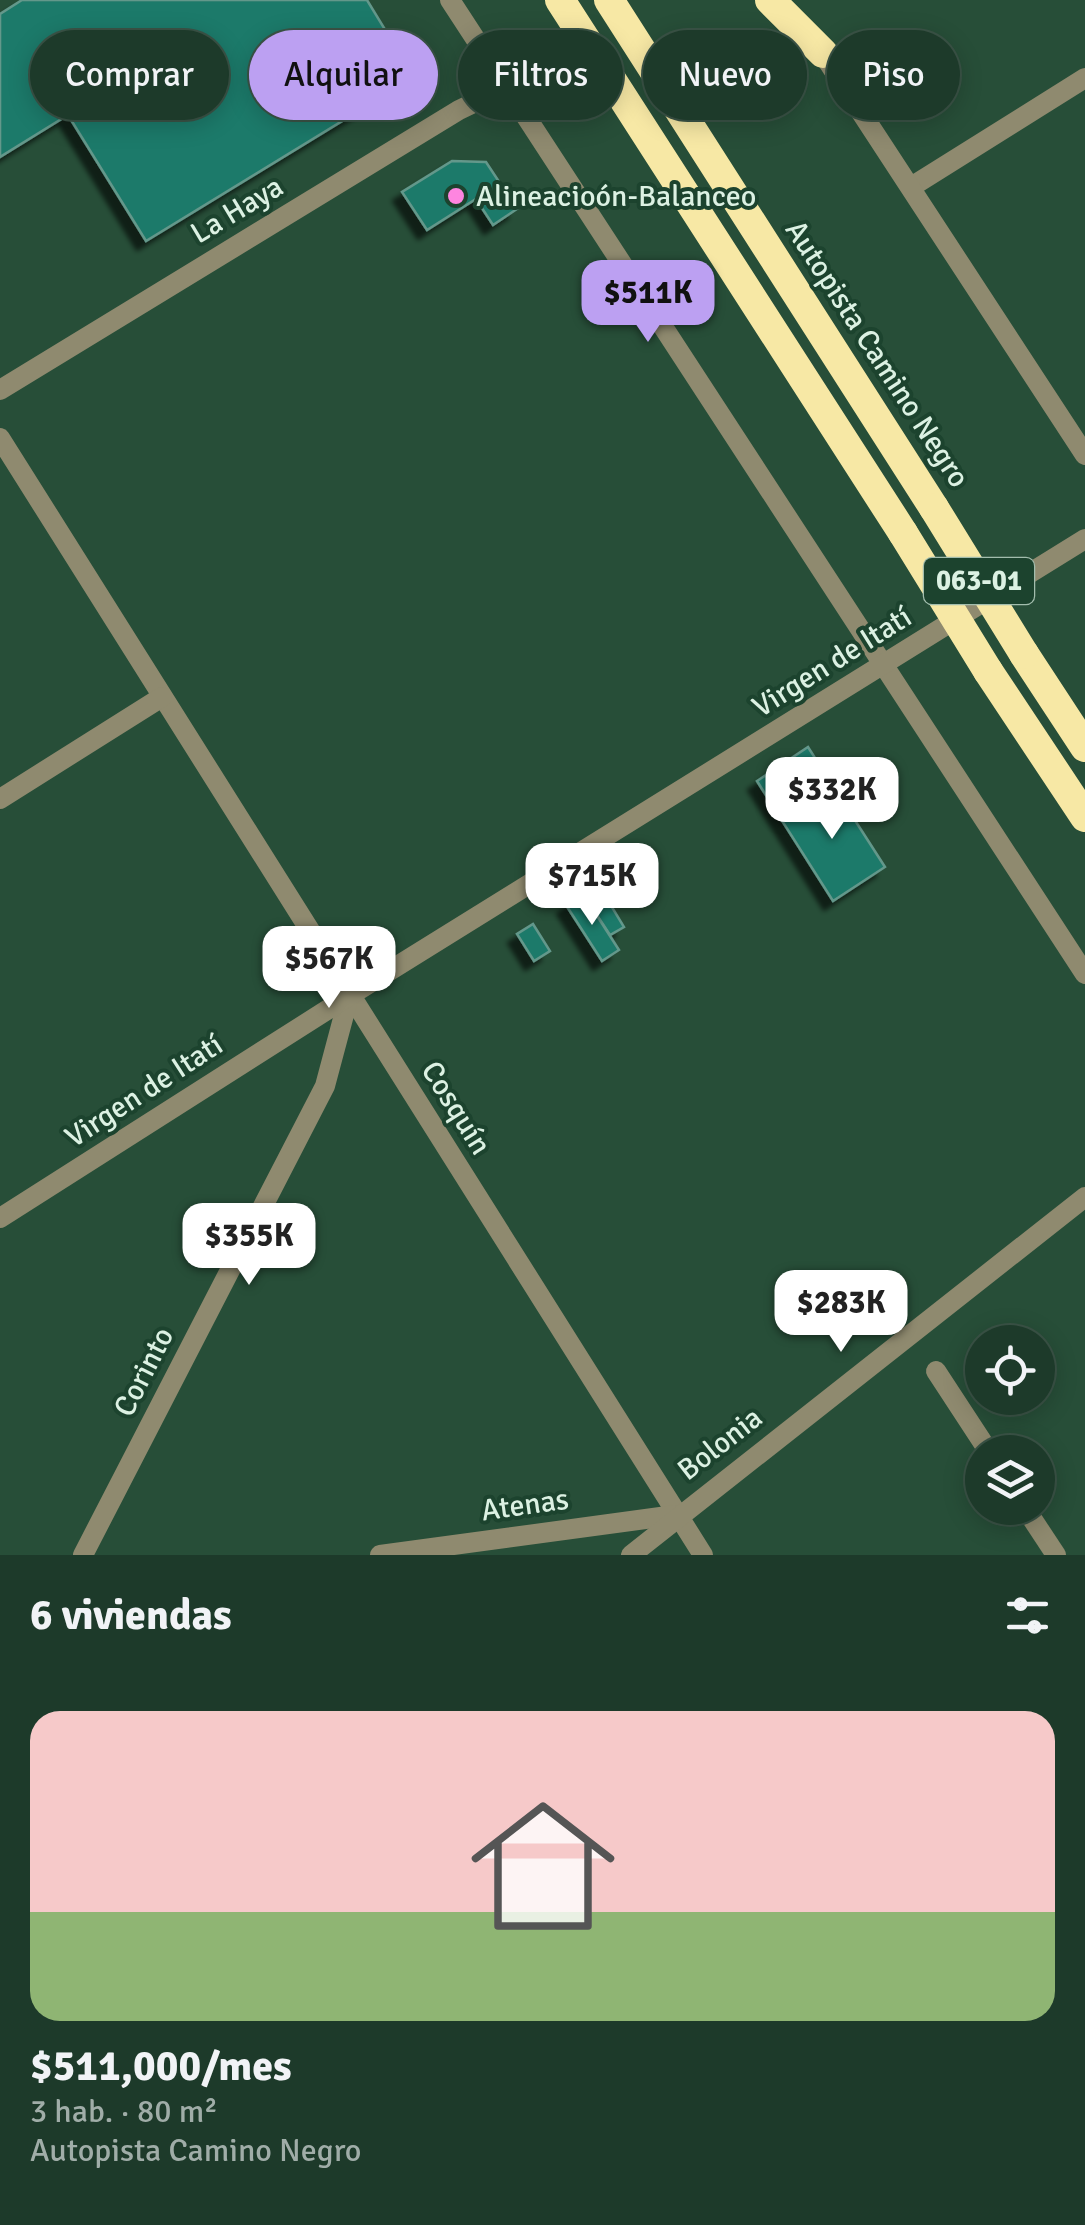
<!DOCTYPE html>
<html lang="es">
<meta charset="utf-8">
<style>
body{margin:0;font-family:Signika,sans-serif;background:#254132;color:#f1f3f6;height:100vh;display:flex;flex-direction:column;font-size:38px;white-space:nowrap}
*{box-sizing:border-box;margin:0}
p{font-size:32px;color:#a0ada8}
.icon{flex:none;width:55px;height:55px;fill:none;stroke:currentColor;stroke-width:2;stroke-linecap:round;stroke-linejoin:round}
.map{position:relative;height:1555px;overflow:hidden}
.panel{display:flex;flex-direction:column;background:#1d3a2a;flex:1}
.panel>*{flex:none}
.banner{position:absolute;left:30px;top:30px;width:1025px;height:90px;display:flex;gap:20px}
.fabs{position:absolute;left:965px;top:1325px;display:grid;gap:20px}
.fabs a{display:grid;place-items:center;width:90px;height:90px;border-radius:50%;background:#1d3a2a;box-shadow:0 5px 25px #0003,0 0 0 2px #3b5447;font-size:50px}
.price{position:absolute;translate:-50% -85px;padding:0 22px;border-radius:20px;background:#fff;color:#222;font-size:32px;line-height:65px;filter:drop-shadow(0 2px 5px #0008)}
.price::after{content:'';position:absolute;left:50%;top:60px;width:30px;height:22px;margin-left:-15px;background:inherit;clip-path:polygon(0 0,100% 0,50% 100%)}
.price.active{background:#bca0f2;color:#111}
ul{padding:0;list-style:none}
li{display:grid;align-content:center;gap:20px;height:530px;padding:0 30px}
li+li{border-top:2px solid #3b5447}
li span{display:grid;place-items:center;height:310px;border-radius:30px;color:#555}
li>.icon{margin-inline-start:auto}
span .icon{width:180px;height:180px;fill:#fffc;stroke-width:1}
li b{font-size:42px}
h2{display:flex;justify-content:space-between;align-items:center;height:120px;padding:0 30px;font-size:42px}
.pill{padding:0 35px;border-radius:45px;background:#1d3a2a;box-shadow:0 5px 25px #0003,0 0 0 2px #3b5447;font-size:35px;line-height:90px}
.pill.active{background:#bca0f2;color:#111}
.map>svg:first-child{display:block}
.building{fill:#1f7a6a;stroke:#64988b;stroke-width:2.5;filter:url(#shadow)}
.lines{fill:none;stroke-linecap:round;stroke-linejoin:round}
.minor{stroke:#8f8a6f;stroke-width:20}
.tertiary{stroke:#8f8a6f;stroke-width:20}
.motorway{stroke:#f7e8a5;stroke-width:30}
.motorway-bridge{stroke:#f7e8a5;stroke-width:30}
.poi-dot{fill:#fe85e0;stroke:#1c432e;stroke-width:4}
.labels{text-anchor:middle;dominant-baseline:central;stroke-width:8;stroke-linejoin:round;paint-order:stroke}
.shield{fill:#1c432e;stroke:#a2bdad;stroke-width:2.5}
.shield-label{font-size:28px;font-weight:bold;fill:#dcf1e3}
.poi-label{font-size:30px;fill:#dcf1e3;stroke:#1c432e;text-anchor:start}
.street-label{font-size:30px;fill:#dcf1e3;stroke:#1c432e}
</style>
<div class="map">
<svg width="1085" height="1555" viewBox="0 0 1085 1555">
<defs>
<filter id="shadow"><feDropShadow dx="-9" dy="9" stdDeviation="2.5" flood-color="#0009"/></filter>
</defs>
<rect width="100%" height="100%" fill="#274e38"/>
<g class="building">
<path d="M 22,0 L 367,0 L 414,77 L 146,241 L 68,115 L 0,157 L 0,14 Z"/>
<path d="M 452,161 L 486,162 L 517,209 L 493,225 L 476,199 L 427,230 L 402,192 Z"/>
<path d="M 808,747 L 831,783 L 779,816 L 757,781 Z"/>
<path d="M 831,783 L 885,867 L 833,901 L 779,816 Z"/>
<path d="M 598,884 L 624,927 L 610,935 L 583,894 Z"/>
<path d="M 583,894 L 619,950 L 602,961 L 566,905 Z"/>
<path d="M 533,924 L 550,951 L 534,961 L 517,934 Z"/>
</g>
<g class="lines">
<g class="minor">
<path d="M 911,187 L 1085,78"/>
<path d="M 0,390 L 459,110 L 509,86"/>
<path d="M 0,438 L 703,1555"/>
<path d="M 0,799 L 162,697"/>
<path d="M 936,1371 L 989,1452"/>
<path d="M 1025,1508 L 1056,1555"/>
<path d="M 83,1555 L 325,1086 L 349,996"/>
<path d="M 380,1555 L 675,1515"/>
<path d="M 631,1555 L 1085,1197"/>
</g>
<g class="tertiary">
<path d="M 450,0 L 1085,974"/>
<path d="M 817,45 L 1085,455"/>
<path d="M 0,1218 L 349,996 L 1085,539"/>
</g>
<g class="motorway">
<path d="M 560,0 L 903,533"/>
<path d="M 609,0 L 934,508"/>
<path d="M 770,0 L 823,53"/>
<path d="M 1024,654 L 1085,747"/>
<path d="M 988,671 L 1085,817"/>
</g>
<g class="motorway-bridge">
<path d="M 934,508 L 1024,654"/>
<path d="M 903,533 L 988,671"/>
</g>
</g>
<circle class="poi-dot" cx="456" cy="196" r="10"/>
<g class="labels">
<rect class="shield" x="924" y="558" width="110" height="46" rx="8"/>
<g class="shield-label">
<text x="979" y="581">063-01</text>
</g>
<g class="poi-label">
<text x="476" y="196">Alineacioón-Balanceo</text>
</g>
<g class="street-label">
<text transform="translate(237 210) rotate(-31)">La Haya</text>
<text transform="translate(877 354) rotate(57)">Autopista Camino Negro</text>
<text transform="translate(832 662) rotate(-32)">Virgen de Itatí</text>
<text transform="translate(144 1091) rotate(-33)">Virgen de Itatí</text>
<text transform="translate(456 1108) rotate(58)">Cosquín</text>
<text transform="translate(144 1372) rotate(-63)">Corinto</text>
<text transform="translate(720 1444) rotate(-38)">Bolonia</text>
<text transform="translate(525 1505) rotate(-8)">Atenas</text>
</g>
</g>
</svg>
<div class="fabs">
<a><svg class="icon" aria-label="locate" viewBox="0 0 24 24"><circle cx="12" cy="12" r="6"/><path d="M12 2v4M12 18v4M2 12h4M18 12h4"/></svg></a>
<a><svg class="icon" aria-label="layers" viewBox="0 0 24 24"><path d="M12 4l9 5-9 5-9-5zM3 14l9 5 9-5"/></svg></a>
</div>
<b class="price active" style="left:648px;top:345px">$511K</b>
<b class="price" style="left:832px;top:842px">$332K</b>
<b class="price" style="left:592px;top:928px">$715K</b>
<b class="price" style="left:329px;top:1011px">$567K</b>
<b class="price" style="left:249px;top:1288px">$355K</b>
<b class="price" style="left:841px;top:1355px">$283K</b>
<div class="banner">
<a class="pill">Comprar</a>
<a class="pill active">Alquilar</a>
<a class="pill">Filtros</a>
<a class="pill">Nuevo</a>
<a class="pill">Piso</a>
</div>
</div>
<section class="panel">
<h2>6 viviendas<svg class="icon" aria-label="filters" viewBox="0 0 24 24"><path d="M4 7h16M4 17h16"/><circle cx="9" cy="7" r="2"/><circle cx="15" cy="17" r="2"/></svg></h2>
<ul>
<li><span style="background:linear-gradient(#f6c9c9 65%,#8fb573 0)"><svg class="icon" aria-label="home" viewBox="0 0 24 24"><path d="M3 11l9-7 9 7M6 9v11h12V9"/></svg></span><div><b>$511,000/mes</b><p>3 hab. · 80 m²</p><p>Autopista Camino Negro</p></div></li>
</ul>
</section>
